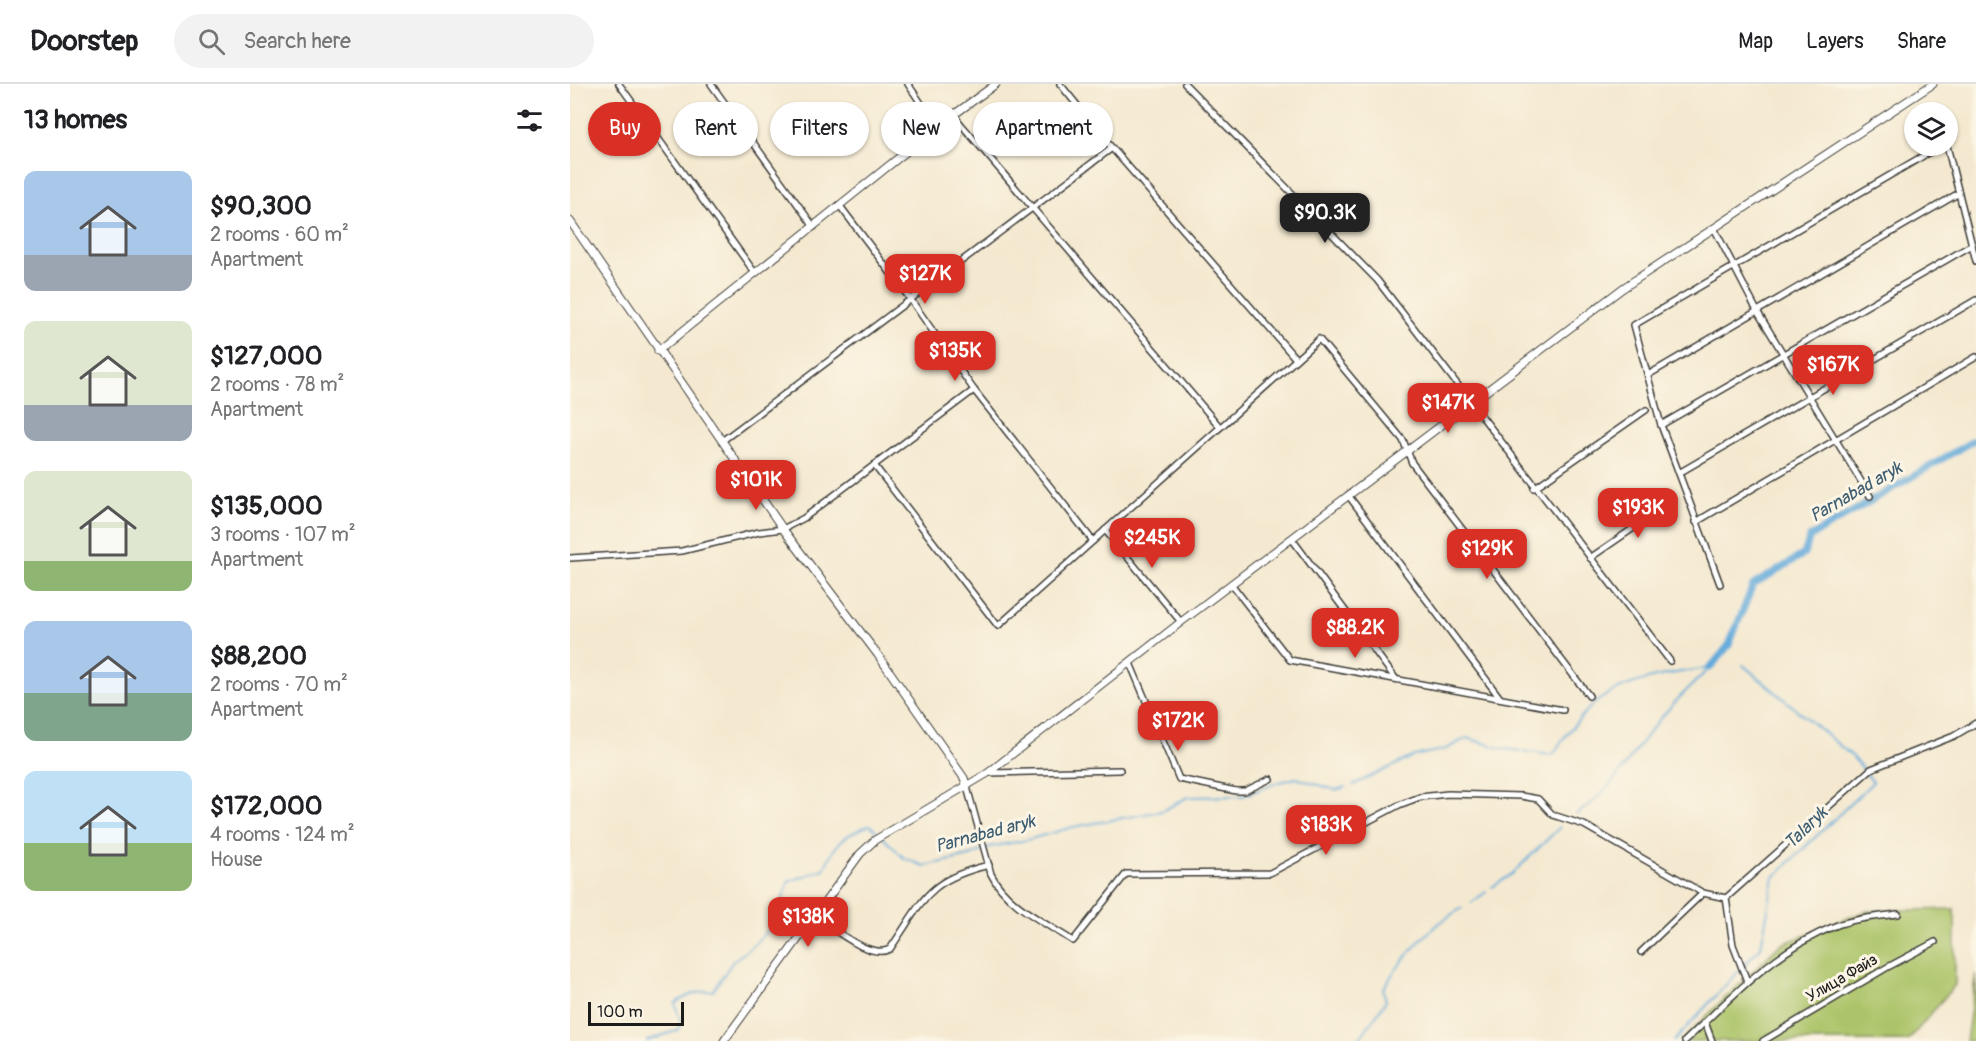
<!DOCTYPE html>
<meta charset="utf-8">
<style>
body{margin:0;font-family:Pangolin,sans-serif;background:#f2f2f2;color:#202124;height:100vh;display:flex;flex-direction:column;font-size:22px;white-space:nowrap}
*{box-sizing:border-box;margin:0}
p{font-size:20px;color:#757577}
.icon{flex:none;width:33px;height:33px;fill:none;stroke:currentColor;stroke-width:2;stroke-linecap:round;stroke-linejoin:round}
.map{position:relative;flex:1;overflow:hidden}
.side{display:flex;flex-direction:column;background:#fff;width:570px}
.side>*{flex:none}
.top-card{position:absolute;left:18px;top:18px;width:570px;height:54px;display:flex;gap:12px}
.buttons{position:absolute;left:1334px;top:18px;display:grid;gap:12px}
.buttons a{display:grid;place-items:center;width:54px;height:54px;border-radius:50%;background:#fff;box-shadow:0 2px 4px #0004;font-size:30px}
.scale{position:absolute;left:18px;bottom:15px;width:96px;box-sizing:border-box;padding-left:6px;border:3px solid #1c1c1c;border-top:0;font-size:16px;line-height:21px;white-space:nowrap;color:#1c1c1c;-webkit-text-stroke:4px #fcf5e5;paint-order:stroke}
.price{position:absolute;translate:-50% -51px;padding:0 14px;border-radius:12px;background:#d93025;color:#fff;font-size:20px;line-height:39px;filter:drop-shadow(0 2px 3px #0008)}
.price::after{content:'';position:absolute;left:50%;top:36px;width:18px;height:14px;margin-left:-9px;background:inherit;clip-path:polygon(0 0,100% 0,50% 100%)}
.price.selected{background:#222;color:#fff}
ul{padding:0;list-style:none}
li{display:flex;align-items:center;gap:18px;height:150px;padding:0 24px}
li span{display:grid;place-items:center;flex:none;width:168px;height:120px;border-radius:12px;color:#555}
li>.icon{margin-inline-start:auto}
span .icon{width:72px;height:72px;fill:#fffc;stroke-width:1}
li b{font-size:26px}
h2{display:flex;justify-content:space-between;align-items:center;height:72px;padding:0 24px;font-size:26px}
.tag{padding:0 21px;border-radius:27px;background:#fff;box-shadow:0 2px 4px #0004;font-size:21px;line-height:54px}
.tag.selected{background:#d93025;color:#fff}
header{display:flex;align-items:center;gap:36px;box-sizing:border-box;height:84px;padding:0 30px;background:#fff;border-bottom:2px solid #e0e0e0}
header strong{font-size:28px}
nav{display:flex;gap:33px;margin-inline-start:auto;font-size:21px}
.search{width:420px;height:54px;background:#f2f2f2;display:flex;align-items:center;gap:15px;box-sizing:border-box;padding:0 21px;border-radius:33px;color:#757577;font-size:22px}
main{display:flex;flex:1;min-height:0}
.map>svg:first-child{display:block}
.green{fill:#acc469;stroke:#647042;stroke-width:1.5}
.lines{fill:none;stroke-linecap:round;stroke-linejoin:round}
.stream{stroke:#63aada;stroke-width:2}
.canal{stroke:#63aada;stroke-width:7}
.street-casing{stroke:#3c3b37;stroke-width:8}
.secondary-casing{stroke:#3c3b37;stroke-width:9}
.street{stroke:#fff;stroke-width:5}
.secondary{stroke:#fff;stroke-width:7}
.labels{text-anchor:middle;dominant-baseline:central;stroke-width:6;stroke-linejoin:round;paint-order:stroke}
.street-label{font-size:16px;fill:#1c1c1c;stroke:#fcf5e5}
.water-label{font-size:18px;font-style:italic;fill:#3c5c71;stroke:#fcf5e5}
</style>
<header>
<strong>Doorstep</strong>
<div class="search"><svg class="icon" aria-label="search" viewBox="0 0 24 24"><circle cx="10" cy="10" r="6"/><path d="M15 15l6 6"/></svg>Search here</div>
<nav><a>Map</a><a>Layers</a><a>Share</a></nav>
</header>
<main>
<section class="side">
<h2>13 homes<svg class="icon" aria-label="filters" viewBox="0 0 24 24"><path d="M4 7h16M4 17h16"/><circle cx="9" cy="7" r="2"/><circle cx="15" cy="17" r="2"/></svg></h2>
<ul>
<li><span style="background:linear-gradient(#a9c7e8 70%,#9aa5b1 0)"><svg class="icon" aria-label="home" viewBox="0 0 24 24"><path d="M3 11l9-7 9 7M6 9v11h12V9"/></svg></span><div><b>$90,300</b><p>2 rooms · 60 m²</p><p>Apartment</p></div></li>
<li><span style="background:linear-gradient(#dfe7d0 70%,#9aa5b1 0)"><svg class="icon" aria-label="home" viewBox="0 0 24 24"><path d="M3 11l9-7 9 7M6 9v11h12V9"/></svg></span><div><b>$127,000</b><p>2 rooms · 78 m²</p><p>Apartment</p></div></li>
<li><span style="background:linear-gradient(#dfe7d0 75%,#8fb573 0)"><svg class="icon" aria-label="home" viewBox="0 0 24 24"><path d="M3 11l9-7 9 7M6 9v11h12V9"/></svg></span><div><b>$135,000</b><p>3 rooms · 107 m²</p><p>Apartment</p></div></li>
<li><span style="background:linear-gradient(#a9c7e8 60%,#7fa58c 0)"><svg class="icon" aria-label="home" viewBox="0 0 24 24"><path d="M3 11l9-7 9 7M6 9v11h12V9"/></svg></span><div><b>$88,200</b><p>2 rooms · 70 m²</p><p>Apartment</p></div></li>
<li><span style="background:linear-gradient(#bfe0f5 60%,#8fb573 0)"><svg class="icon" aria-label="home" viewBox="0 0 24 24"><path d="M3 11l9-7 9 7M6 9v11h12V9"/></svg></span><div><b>$172,000</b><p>4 rooms · 124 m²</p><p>House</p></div></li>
</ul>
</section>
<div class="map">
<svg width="1406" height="957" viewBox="0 0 1406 957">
<rect width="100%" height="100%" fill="#fcf5e5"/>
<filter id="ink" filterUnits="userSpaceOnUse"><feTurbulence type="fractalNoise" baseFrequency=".0167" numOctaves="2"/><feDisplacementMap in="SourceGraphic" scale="12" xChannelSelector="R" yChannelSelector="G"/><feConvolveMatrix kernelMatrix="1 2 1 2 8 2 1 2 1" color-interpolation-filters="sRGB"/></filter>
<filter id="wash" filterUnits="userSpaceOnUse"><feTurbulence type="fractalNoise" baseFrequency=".008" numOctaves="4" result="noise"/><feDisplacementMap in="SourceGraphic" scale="24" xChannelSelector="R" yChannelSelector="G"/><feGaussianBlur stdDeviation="1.35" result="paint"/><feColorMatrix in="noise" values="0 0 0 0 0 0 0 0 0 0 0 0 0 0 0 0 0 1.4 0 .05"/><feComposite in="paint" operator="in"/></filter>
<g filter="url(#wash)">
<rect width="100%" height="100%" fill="#f4e9d0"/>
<g class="green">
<path d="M 1385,825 L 1385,901 L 1338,957 L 1111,957 L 1210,861 L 1296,827 Z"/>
<path d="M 1406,890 L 1406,957 L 1396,957 Z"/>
</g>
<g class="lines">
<g class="stream">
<path d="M 783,701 L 844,672 L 876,665 L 897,654 L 934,665 L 983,671 C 992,655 1016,624 1032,614 C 1061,595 1106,588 1140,584"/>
<path d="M 1007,730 C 1037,710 1053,684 1074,655 C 1093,629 1116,606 1140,584"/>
<path d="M 922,803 L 942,790 L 990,743"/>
<path d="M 901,819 L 916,808"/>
<path d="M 77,957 L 108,946 L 111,939 L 105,919 C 117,912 129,906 143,907 L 163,877 L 183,862 L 207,836 L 218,798 L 254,785 C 266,758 272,752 300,741 L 334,774 L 354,782 L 400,772 L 420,763 L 457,756 L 503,743 L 592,727 L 618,713 L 673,712 L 706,699 L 726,694 L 766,706 L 776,703"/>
<path d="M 788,957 L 816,917 L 813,905 C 833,873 858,843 892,824"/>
<path d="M 1104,957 L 1191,863 L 1204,793 L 1303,698 L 1282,672 L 1173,581"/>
</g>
<path class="canal" d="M 1140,584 L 1159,561 L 1183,501 L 1234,470 L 1240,453 L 1406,355"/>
</g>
</g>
<g filter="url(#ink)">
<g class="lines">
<defs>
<g id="street">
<path d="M 49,0 L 185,189"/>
<path d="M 141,0 L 244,143"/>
<path d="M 338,0 L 367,43"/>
<path d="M 490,0 L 542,64 L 726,275"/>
<path d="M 615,0 L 807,196 L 1100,577"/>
<path d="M 384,32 L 650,343"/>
<path d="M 1377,62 L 1406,177"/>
<path d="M 270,122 L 341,216 L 404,306 L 523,457"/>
<path d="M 1144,144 L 1187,227 L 1300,412"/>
<path d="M 1078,291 L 1389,109"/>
<path d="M 1091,341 L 1402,161"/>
<path d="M 152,357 L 542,64"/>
<path d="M 304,381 L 428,542 L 749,255 L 833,356 L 842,379 L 1019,612"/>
<path d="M 1109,389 L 1406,216"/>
<path d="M 964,404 L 1076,326"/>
<path d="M 778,411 L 930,614"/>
<path d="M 1126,438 L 1406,273"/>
<path d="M 535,446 L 611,538"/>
<path d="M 722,455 L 825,594"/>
<path d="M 0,474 L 112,467 L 189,448 L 213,445 L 234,434 L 404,306"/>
<path d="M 1020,474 L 1103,417"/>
<path d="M 1150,500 L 1091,341 L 1064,241 L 1370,62"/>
<path d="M 662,501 L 720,576 L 993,626"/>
<path d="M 560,579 L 609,695 L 666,707 L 675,707 L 700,695"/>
<path d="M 418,689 L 550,686"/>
<path d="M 397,703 L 421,790 C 436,821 476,839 503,857 L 556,790 L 700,789 L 829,721 L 850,713 L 878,710 L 951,712 L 968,715 L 983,731 L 1014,741 L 1133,809 L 1156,814"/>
<path d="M 246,833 C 263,844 300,876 320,865 C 354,816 356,796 419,781"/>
<path d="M 1071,868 L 1133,809"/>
<path d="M 1177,897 L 1163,861 L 1156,814 L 1301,685 L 1384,652 L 1406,639"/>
<path d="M 1135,938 L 1142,957"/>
<path d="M 1115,957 C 1162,913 1204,866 1265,842 C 1285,834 1307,833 1328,830"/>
<path d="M 1193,957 L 1316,884 L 1365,858"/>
</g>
<g id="secondary">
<path d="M 0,137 L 213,445 L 308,571 L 394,694 L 397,703"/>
<path d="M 88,267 L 367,43 L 426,0"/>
<path d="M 154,957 L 290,770 L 305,756 L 418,689 L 611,538 L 1053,204 L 1363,0"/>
</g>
</defs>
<use href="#street" class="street-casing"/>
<use href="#secondary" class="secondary-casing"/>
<use href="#street" class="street"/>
<use href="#secondary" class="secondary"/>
</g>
</g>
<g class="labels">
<g class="street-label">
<text transform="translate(1272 894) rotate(-30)">Улица Файз</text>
</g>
<g class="water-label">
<text transform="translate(1286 408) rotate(-30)">Parnabad aryk</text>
<text transform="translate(1236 744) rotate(-44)">Talaryk</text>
<text transform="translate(415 750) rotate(-15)">Parnabad aryk</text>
</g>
</g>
</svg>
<div class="buttons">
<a><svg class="icon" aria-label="layers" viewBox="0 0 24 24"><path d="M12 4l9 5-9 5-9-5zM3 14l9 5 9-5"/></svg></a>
</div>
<div class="scale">100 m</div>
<b class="price selected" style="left:755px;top:160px">$90.3K</b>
<b class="price" style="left:355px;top:221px">$127K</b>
<b class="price" style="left:385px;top:298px">$135K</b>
<b class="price" style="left:1263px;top:312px">$167K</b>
<b class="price" style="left:878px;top:350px">$147K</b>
<b class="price" style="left:186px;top:427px">$101K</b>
<b class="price" style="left:1068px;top:455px">$193K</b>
<b class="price" style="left:582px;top:485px">$245K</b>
<b class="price" style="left:917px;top:496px">$129K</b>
<b class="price" style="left:785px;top:575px">$88.2K</b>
<b class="price" style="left:608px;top:668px">$172K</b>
<b class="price" style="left:756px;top:772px">$183K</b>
<b class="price" style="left:238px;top:864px">$138K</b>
<div class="top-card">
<a class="tag selected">Buy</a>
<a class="tag">Rent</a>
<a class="tag">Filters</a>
<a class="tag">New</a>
<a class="tag">Apartment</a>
</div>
</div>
</main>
